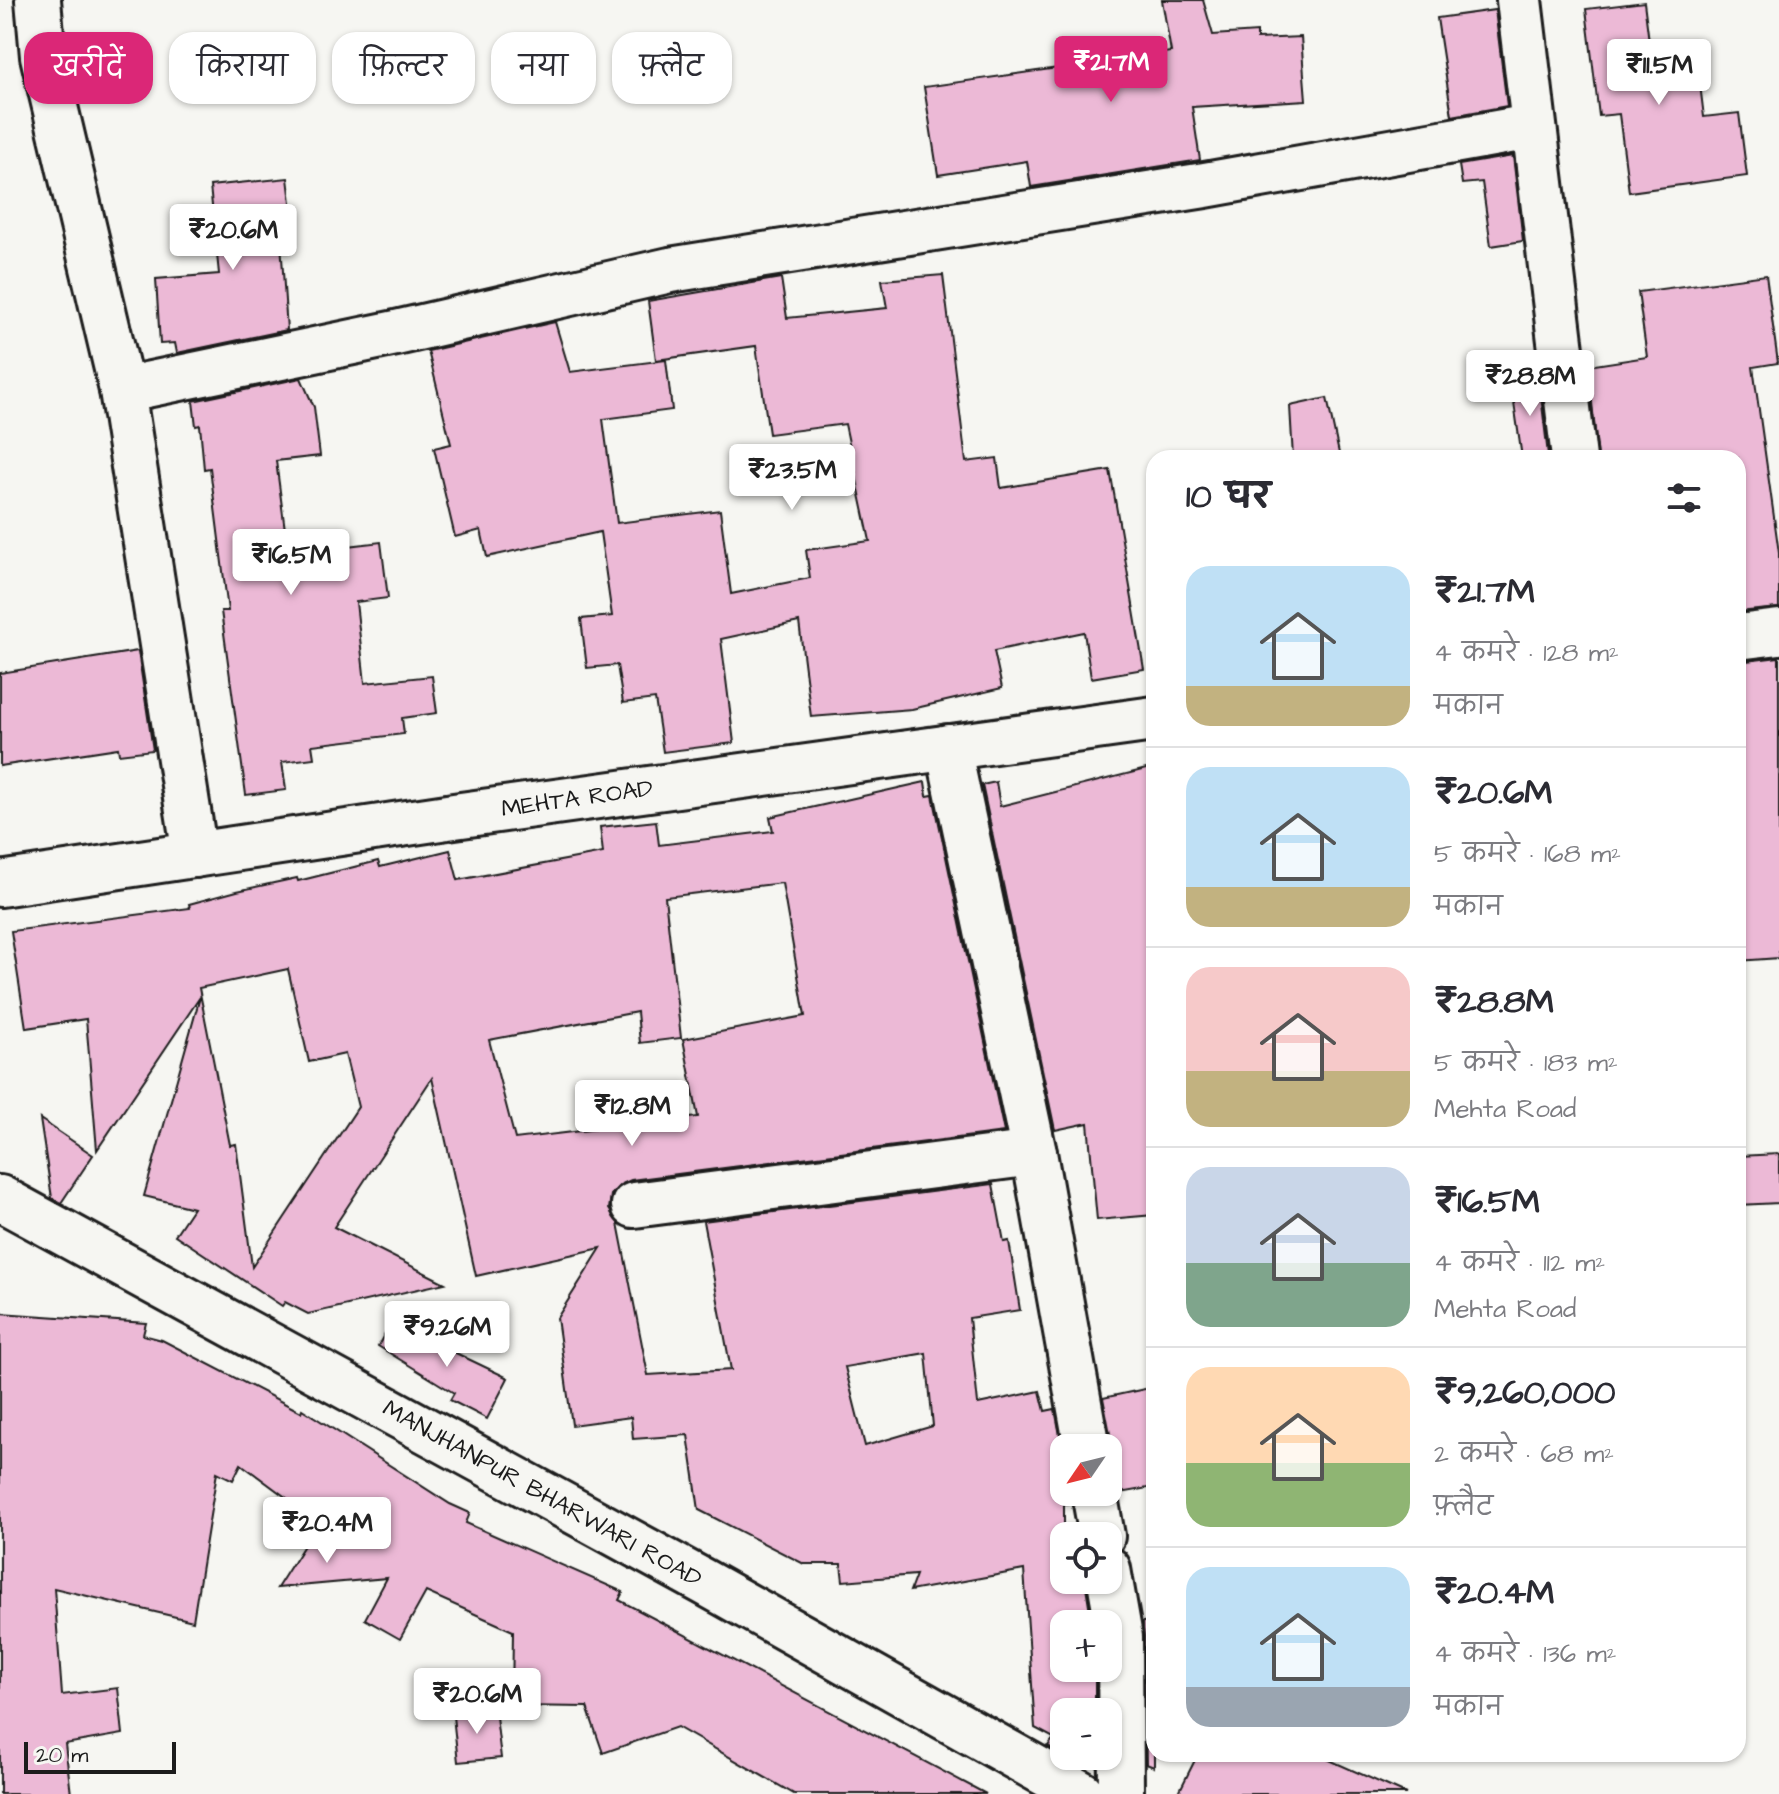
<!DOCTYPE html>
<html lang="hi">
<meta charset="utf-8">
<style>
body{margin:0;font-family:"Architects Daughter","Playpen Sans Deva",sans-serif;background:#f2f2f3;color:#2b2b33;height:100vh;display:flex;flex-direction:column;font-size:30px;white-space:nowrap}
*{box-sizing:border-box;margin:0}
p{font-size:26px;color:#7c7c81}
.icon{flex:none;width:44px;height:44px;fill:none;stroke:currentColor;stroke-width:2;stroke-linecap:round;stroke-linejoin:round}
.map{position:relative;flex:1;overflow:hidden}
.details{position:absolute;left:1146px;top:450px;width:600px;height:1312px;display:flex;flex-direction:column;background:#fff;border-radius:24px;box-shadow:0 2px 6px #0004}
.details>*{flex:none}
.guide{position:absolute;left:24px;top:32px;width:760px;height:72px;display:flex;gap:16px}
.needle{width:52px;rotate:235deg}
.controls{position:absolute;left:1050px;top:1434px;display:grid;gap:16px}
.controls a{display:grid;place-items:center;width:72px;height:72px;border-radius:16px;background:#fff;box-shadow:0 2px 6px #0004;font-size:40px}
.scale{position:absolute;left:24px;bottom:20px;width:152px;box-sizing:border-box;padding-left:8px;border:4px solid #1c1c1c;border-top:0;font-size:22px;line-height:28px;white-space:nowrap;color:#1c1c1c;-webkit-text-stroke:6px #f6f6f2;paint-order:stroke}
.price{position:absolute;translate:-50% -68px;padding:0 18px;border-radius:8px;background:#fff;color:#222;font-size:26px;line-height:52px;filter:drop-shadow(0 2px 4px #0008)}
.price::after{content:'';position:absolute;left:50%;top:48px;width:24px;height:18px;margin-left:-12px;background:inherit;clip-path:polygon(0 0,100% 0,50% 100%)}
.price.selected{background:#db2777;color:#fff}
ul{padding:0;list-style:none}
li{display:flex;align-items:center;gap:24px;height:200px;padding:0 40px}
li+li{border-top:2px solid #e1e1e2}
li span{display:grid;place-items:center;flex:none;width:224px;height:160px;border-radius:24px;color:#555}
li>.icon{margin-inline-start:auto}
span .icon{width:96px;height:96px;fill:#fffc;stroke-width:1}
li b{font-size:34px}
h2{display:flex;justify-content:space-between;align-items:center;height:96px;padding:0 40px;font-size:34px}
.chip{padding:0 28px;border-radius:24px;background:#fff;box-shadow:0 2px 6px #0004;font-size:28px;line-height:72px}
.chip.selected{background:#db2777;color:#fff}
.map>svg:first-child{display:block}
.building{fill:#ecb9d6;stroke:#1c1c1c;stroke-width:2;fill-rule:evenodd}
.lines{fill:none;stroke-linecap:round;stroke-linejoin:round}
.minor-casing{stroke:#1c1c1c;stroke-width:50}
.major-casing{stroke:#1c1c1c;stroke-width:50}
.minor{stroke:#f6f6f2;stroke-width:44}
.major{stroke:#f6f6f2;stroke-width:44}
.labels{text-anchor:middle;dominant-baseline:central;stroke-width:6;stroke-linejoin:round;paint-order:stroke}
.street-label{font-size:24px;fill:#1c1c1c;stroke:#f6f6f2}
</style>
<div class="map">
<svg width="1779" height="1794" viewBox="0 0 1779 1794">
<rect width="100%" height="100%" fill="#f6f6f2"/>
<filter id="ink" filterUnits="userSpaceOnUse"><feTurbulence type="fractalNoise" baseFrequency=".0125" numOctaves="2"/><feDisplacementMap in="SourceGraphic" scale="16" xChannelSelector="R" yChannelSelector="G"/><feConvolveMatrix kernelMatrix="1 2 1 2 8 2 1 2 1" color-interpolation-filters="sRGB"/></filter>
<g filter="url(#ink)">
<g class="building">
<path d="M 1162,0 L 1203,0 L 1213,35 L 1257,32 L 1257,39 L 1301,37 L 1306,100 L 1192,107 L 1200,160 L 1031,187 L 1027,161 L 938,175 L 924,87 L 1171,52 Z"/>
<path d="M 1644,2 L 1652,65 L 1697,60 L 1704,117 L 1739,113 L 1747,176 L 1629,192 L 1619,114 L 1599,116 L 1586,9 Z"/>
<path d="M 1495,10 L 1507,106 L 1452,116 L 1437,18 Z"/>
<path d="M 1513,156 L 1523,241 L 1491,246 L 1482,182 L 1462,184 L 1459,165 Z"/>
<path d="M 288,178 L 294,227 L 280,228 L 287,330 L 177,353 L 175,343 L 160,344 L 156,279 L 219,274 L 210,186 Z"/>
<path d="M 943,275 L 966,462 L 997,458 L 1001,488 L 1110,470 L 1144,669 L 1091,678 L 1084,632 L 994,651 L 1002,688 L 912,709 L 811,717 L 799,622 L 721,639 L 734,743 L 663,752 L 655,699 L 623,703 L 617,665 L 587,668 L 581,619 L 612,616 L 600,532 L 487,557 L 481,530 L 455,537 L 434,448 L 451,444 L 428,351 L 555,322 L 570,372 L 666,360 L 672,410 L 603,419 L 617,523 L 720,510 L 731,594 L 810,578 L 806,550 L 870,541 L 845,424 L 769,434 L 756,346 L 656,360 L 648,301 L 781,278 L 787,318 L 887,308 L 882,280 Z"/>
<path d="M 1766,275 L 1778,363 L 1753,367 L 1779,553 L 1779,608 L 1738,612 L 1738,458 L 1598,458 L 1588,366 L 1647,357 L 1638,292 Z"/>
<path d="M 301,378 L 314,407 L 320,456 L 276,461 L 288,553 L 381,542 L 388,598 L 356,602 L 365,683 L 432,676 L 437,713 L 402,718 L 404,734 L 312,745 L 314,758 L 282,762 L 286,790 L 246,795 L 221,611 L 228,611 L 210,468 L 204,469 L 200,425 L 196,426 L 193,401 Z"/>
<path d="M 1539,379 L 1548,455 L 1522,458 L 1511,382 Z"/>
<path d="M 1327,398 L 1340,458 L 1293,458 L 1290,406 Z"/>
<path d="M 138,651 L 153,750 L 119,754 L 118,748 L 0,766 L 0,673 Z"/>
<path d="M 1779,657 L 1779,958 L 1738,961 L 1738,662 Z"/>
<path d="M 1154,767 L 1154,1215 L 1097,1220 L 1088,1123 L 1055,1130 L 982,785 L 996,782 L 1000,806 Z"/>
<path d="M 925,782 L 927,796 L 933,795 L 1004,1132 L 631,1180 L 620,1185 L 611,1195 L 609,1209 L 618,1223 L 648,1375 L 731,1370 L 703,1221 L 993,1184 L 1004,1242 L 1009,1241 L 1020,1310 L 969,1318 L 978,1404 L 1040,1391 L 1045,1411 L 1055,1409 L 1064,1456 L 1064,1492 L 1070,1492 L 1071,1503 L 1064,1504 L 1064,1580 L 1085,1580 L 1092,1624 L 1064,1624 L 1064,1668 L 1095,1668 L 1095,1712 L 1064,1712 L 1064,1755 L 1048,1746 L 1054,1738 L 1035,1728 L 1024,1570 L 910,1591 L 916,1575 L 843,1581 L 841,1564 L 804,1564 L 699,1510 L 688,1435 L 633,1439 L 631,1417 L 572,1425 L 557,1318 L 601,1248 L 476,1276 L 432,1078 L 334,1227 L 445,1283 L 308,1314 L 285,1302 L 282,1306 L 175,1235 L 193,1208 L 144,1196 L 200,997 L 97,1150 L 86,1019 L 26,1028 L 11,931 L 190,908 L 189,904 L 237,891 L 297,878 L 298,881 L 378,861 L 380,867 L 450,850 L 458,880 L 603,853 L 600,827 L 656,821 L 659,845 L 773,831 L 770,817 ZM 782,883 L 805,1016 L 683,1039 L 698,1117 L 515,1139 L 489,1040 L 637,1012 L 640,1043 L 681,1038 L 665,897 ZM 288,969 L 309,1062 L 345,1054 L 358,1107 L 252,1267 L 236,1144 L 230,1145 L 199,988 ZM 926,1353 L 933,1426 L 865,1446 L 845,1367 Z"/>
<path d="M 40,1119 L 93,1155 L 61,1203 L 52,1198 Z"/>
<path d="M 1779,1154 L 1779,1203 L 1738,1205 L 1738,1156 Z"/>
<path d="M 0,1313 L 146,1323 L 143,1335 L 162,1340 L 301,1412 L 302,1409 L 450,1504 L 470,1513 L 466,1523 L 623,1592 L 619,1600 L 986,1794 L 794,1794 L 677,1727 L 603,1753 L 587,1707 L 512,1706 L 513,1631 L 426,1592 L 400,1639 L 365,1619 L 387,1578 L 277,1588 L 308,1539 L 296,1531 L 307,1513 L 241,1464 L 233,1480 L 217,1472 L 193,1621 L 54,1588 L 62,1695 L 118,1688 L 123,1734 L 65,1744 L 71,1794 L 0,1794 Z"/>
<path d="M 391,1322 L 508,1378 L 487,1419 L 450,1400 L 454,1393 L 378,1346 Z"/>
<path d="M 1154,1387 L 1154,1487 L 1120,1493 L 1108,1472 L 1112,1444 L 1103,1398 Z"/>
<path d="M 1154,1621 L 1154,1767 L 1146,1764 L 1143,1622 Z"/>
<path d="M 495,1708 L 501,1758 L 458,1762 L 453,1716 Z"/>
<path d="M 1198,1754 L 1316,1754 L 1406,1794 L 1178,1794 Z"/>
</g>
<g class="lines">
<defs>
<g id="minor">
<path d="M 38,0 L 43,56 L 122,390 L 195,855"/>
<path d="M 1519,0 L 1574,458"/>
<path d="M 122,390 L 396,333 L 670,270 L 1205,185 L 1531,127"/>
<path d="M 1738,637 L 1779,632"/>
<path d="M 948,747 L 1034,1153 L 1087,1448"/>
<path d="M 0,884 L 454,816 L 1154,719"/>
<path d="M 634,1205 L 1034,1153"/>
<path d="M 1094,1492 L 1102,1536"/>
<path d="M 1108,1569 L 1120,1637 L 1121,1794"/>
</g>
<path id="major" d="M 0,1198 L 704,1582 L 1082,1794"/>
</defs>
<use href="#minor" class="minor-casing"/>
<use href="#major" class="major-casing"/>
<use href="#minor" class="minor"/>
<use href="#major" class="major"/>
</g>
</g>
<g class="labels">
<g class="street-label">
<text transform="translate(577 799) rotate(-8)">MEHTA ROAD</text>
<text transform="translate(542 1494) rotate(29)">MANJHANPUR BHARWARI ROAD</text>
</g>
</g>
</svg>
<div class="controls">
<a><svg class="needle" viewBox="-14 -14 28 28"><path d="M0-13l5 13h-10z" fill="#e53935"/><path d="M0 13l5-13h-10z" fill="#7c7c81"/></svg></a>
<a><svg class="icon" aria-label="locate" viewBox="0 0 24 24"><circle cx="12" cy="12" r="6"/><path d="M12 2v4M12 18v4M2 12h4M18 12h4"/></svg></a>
<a>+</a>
<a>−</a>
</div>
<div class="scale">20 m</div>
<b class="price selected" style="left:1111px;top:104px">₹21.7M</b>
<b class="price" style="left:1659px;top:107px">₹11.5M</b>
<b class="price" style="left:233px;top:272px">₹20.6M</b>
<b class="price" style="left:1530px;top:418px">₹28.8M</b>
<b class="price" style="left:792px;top:512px">₹23.5M</b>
<b class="price" style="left:291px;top:597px">₹16.5M</b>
<b class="price" style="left:632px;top:1148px">₹12.8M</b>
<b class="price" style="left:447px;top:1369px">₹9.26M</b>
<b class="price" style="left:327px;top:1565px">₹20.4M</b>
<b class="price" style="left:477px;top:1736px">₹20.6M</b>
<div class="guide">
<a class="chip selected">खरीदें</a>
<a class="chip">किराया</a>
<a class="chip">फ़िल्टर</a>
<a class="chip">नया</a>
<a class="chip">फ़्लैट</a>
</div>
<section class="details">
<h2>10 घर<svg class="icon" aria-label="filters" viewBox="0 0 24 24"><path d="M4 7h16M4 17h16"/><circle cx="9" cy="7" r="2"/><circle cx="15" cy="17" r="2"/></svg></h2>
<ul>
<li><span style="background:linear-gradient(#bfe0f5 75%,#c2b280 0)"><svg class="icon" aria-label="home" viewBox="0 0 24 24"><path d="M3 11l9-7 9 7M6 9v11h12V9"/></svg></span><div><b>₹21.7M</b><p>4 कमरे · 128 m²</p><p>मकान</p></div></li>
<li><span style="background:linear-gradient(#bfe0f5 75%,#c2b280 0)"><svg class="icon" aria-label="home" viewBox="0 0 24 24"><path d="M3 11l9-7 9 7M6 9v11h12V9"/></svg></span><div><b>₹20.6M</b><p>5 कमरे · 168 m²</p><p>मकान</p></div></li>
<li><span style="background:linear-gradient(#f6c9c9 65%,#c2b280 0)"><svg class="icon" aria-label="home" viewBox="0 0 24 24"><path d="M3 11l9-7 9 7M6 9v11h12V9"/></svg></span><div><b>₹28.8M</b><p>5 कमरे · 183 m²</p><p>Mehta Road</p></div></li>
<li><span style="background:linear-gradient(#c9d6e8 60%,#7fa58c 0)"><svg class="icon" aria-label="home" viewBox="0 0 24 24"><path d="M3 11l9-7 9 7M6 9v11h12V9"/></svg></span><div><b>₹16.5M</b><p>4 कमरे · 112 m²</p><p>Mehta Road</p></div></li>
<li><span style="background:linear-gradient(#ffd9b3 60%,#8fb573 0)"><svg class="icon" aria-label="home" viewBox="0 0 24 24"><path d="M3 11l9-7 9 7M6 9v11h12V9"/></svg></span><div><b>₹9,260,000</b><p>2 कमरे · 68 m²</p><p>फ़्लैट</p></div></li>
<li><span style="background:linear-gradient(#bfe0f5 75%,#9aa5b1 0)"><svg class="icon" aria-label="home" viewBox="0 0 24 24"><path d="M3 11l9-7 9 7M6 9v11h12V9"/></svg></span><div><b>₹20.4M</b><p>4 कमरे · 136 m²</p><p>मकान</p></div></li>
</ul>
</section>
</div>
